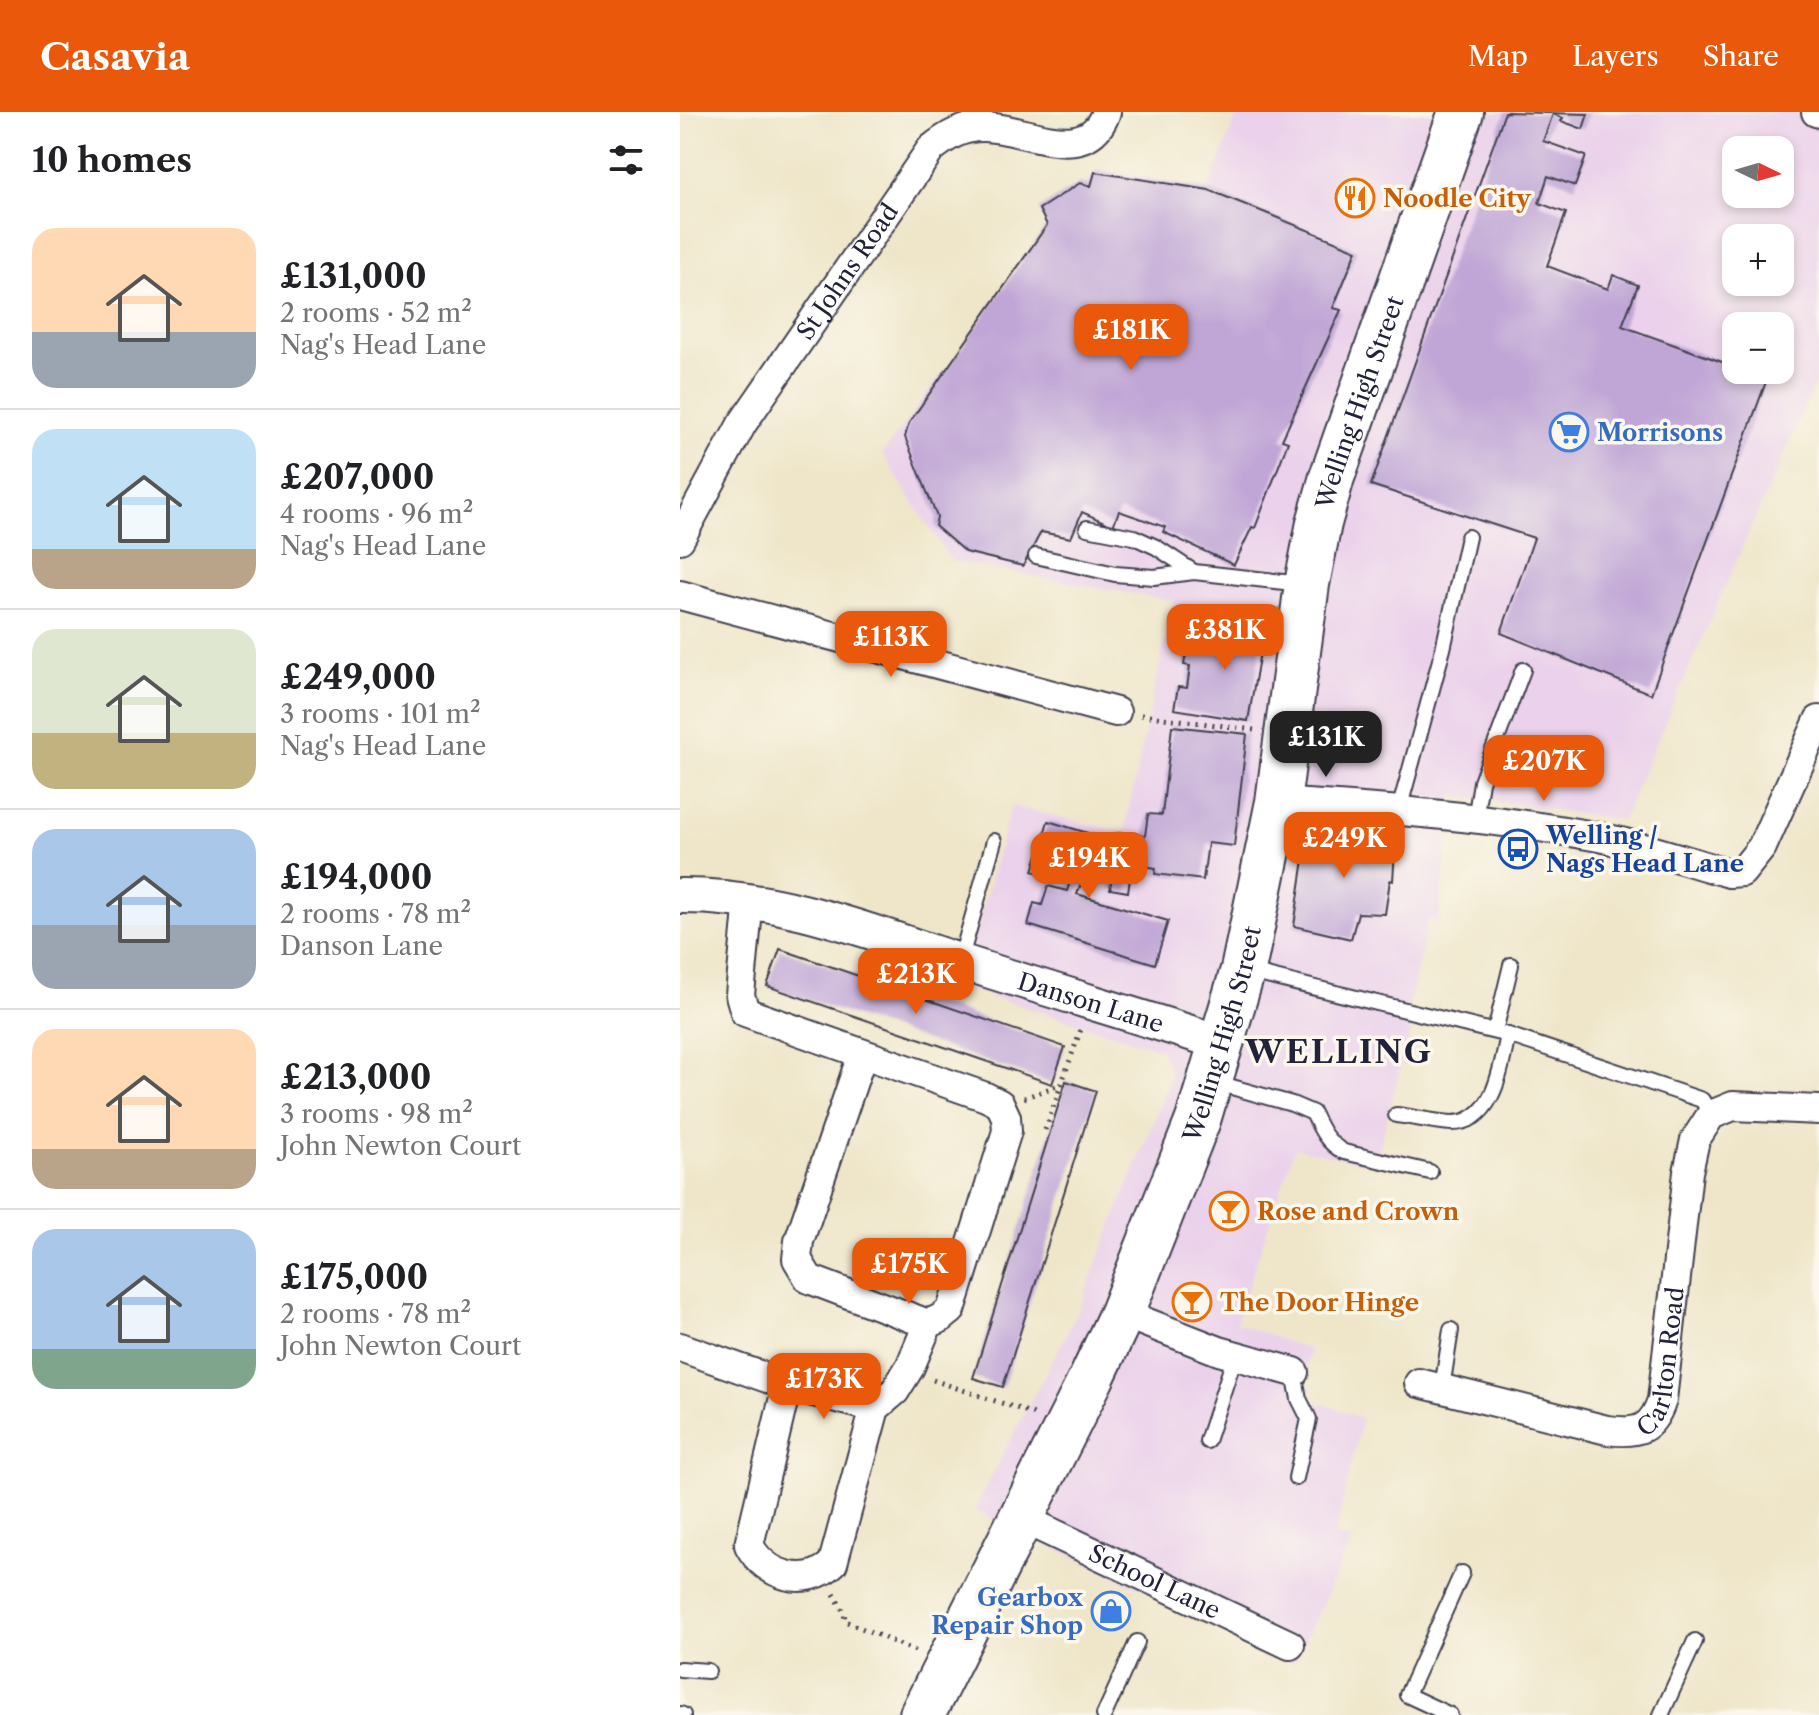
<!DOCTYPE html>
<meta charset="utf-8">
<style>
body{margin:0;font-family:"Libre Caslon Text",serif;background:#f2f2f2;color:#202124;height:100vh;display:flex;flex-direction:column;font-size:30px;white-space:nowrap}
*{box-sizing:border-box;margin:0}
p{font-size:26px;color:#757577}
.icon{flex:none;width:44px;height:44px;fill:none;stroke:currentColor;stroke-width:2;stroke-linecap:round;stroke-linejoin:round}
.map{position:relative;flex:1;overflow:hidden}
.sheet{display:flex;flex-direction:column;background:#fff;width:680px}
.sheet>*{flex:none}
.needle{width:52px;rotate:95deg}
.buttons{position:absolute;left:1042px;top:24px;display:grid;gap:16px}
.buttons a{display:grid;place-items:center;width:72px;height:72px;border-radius:16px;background:#fff;box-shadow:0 4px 12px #0003;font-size:40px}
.price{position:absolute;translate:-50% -68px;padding:0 18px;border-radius:16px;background:#ea580c;color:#fff;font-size:26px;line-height:52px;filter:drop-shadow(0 2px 4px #0008)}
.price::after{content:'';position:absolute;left:50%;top:48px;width:24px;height:18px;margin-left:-12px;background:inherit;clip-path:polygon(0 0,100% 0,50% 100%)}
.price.active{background:#222;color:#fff}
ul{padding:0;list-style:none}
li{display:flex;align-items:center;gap:24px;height:200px;padding:0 32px}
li+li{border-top:2px solid #e0e0e0}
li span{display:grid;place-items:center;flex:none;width:224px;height:160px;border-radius:24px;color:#555}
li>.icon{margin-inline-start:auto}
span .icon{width:96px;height:96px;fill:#fffc;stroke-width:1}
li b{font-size:34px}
h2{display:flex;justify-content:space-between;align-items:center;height:96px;padding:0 32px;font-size:34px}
header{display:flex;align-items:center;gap:48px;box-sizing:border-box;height:112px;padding:0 40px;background:#ea580c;color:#fff}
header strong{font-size:38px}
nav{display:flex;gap:44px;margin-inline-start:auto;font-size:28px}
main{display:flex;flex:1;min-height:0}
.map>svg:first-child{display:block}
.built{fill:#ebd1eb;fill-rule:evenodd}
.building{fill:#c0a6d6}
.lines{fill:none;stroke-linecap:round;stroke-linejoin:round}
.service-casing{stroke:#413f50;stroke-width:18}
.minor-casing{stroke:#413f50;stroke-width:32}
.tertiary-casing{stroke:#413f50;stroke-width:38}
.primary-casing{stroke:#413f50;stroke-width:48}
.path{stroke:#413f50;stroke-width:5;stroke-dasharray:2 6;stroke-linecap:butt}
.service{stroke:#fff;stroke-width:14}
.minor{stroke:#fff;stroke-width:28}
.tertiary{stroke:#fff;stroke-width:34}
.primary{stroke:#fff;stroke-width:44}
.labels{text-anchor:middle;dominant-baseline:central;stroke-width:7;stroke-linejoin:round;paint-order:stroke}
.food-label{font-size:24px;font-weight:bold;fill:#c56008;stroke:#fbf7ec;text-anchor:start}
.street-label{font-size:24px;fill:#22223b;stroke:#fbf7ec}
.shop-label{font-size:24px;font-weight:bold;fill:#366cbe;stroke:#fbf7ec;text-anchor:start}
.transit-label{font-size:24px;font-weight:bold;fill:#164399;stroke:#fbf7ec;text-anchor:start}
.district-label{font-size:32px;font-weight:bold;letter-spacing:2px;fill:#22223b;stroke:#fbf7ec}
</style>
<header>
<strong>Casavia</strong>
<nav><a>Map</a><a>Layers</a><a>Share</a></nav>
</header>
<main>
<section class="sheet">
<h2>10 homes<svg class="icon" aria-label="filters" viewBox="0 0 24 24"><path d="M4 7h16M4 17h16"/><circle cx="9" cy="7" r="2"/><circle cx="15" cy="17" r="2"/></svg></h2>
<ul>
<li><span style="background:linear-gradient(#ffd9b3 65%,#9aa5b1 0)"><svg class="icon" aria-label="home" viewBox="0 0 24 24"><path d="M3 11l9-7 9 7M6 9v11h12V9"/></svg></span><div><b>£131,000</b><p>2 rooms · 52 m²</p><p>Nag's Head Lane</p></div></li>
<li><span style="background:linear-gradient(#bfe0f5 75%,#b9a48a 0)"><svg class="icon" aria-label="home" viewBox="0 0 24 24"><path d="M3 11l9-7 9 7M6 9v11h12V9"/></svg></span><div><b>£207,000</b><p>4 rooms · 96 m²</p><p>Nag's Head Lane</p></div></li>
<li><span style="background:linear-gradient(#dfe7d0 65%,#c2b280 0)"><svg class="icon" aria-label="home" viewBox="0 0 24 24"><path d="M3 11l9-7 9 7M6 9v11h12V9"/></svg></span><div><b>£249,000</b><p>3 rooms · 101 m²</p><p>Nag's Head Lane</p></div></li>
<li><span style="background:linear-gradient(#a9c7e8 60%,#9aa5b1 0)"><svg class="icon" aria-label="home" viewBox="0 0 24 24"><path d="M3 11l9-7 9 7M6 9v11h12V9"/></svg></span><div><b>£194,000</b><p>2 rooms · 78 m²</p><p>Danson Lane</p></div></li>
<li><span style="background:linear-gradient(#ffd9b3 75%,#b9a48a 0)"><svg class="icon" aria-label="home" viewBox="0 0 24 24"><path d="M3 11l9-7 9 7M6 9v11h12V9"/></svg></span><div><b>£213,000</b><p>3 rooms · 98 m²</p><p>John Newton Court</p></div></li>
<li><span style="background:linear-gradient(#a9c7e8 75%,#7fa58c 0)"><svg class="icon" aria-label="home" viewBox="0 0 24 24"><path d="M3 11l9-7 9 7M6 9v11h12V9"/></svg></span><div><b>£175,000</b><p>2 rooms · 78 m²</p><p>John Newton Court</p></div></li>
</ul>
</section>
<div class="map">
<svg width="1139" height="1603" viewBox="0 0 1139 1603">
<rect width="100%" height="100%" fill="#fbf7ec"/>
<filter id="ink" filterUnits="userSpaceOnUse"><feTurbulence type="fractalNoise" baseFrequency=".0125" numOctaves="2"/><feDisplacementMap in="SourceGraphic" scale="16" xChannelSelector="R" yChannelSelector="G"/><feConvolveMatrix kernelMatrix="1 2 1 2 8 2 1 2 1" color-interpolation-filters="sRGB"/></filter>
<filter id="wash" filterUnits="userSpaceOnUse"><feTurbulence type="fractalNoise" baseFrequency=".006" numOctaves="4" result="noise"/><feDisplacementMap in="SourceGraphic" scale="32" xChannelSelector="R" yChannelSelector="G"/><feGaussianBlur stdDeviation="1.8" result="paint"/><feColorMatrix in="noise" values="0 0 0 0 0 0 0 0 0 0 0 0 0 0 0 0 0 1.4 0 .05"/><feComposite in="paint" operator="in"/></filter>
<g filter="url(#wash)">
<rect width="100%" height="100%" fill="#efe6c9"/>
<path class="built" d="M 558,0 L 1139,0 L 1139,262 L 942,708 L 772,683 L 759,809 L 748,808 L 728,898 L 732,912 L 695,1053 L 615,1036 L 556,1211 L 630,1238 L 622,1267 L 631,1277 L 628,1287 L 682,1306 L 655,1424 L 672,1428 L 614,1552 L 483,1487 L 294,1398 L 398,1199 L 492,963 L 481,937 L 280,875 L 331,694 L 444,720 L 493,489 L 271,449 L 202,342 L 417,57 L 529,78 ZM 1056,38 L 1100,38 L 1100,82 L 1056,82 ZM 1056,126 L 1100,126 L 1100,170 L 1056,170 ZM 1056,214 L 1100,214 L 1100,258 L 1056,258 Z"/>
<g id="blocks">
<g class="building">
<path d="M 825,0 L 908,2 L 903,17 L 881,9 L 883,6 L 873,2 L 863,29 L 906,44 L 895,74 L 868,64 L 859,91 L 886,101 L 867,154 L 928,177 L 933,163 L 958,173 L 942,214 L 1056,255 L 1056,258 L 1087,267 L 971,582 L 821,521 L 854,426 L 691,373 Z"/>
<path d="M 415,60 L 529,78 L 677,138 L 653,196 L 661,198 L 602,328 L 608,330 L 575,416 L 572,415 L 554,453 L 483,420 L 485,415 L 439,399 L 433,414 L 402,400 L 391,426 L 361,420 L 343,454 L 285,440 L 255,414 L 257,405 L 225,325 L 229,311 L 367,113 L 359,97 L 400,71 L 411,74 Z"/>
<path d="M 560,496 L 587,500 L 568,609 L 494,597 L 498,575 L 507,576 L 510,554 L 504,553 L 508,530 L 553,537 Z"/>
<path d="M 492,614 L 567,622 L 554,734 L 528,731 L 523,768 L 475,762 L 476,756 L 458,753 L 456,768 L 450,767 L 448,780 L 430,777 L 438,721 L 465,724 L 468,702 L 482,703 Z"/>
<path d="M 368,709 L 421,725 L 417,740 L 424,742 L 414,776 L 401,772 L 397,782 L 488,809 L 475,852 L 348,813 L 354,791 L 362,793 L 368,774 L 387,779 L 390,770 L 353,759 Z"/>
<path d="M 641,718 L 716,723 L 713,769 L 710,768 L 705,802 L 678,801 L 671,827 L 614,814 L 626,734 Z"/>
<path d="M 100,837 L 385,935 L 372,972 L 87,874 Z"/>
<path d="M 386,969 L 416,979 L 323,1275 L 293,1266 Z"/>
</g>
</g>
</g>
<g filter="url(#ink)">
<use href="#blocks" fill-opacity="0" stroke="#413f50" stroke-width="2"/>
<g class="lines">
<defs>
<g id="service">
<path d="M 407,416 L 454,425 L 476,435 L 514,460"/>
<path d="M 356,444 L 435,462 L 474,465 L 514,460 L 622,472"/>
<path d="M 719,698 L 763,537 L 788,425"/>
<path d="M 795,707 L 801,670 L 843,558"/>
<path d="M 280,849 L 314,729"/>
<path d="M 566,859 L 828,923 L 1022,988 L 1031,1003"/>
<path d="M 812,918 L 817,911 L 831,853"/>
<path d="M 534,970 L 612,992 L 633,1001 C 641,1018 647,1031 664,1040 L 750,1060"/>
<path d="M 716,1003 C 734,1005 754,1010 772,1011 C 815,1011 821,954 828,923"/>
<path d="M 614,1260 L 619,1287 L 629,1307 L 616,1366"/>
<path d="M 762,1276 L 771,1218"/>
<path d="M 527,1329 L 555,1244"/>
<path d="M 0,1557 L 28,1559"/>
<path d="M 0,1602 L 3,1603"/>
<path d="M 424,1603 L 457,1530"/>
<path d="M 770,1603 L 727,1583 L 782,1461"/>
<path d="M 981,1603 L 1015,1529"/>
</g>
<g id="minor">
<path d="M 1136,0 L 1139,1"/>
<path id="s1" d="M 0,427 L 62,312 L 251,37 C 267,24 282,15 302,15 C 343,14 407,55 426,0"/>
<path d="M 0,483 L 436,600"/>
<path d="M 598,690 C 705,697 813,705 919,725 C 963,734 1006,749 1049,761 L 1062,760 L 1082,735 L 1139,608"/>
<path d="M 182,943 L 119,1129 L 117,1147 L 129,1167 L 248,1212"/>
<path d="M 442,1201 L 539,1239 L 614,1260"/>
<path d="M 0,1235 L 107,1273 L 69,1433 C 85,1464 126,1477 153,1451 L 195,1296 L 215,1279 L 230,1255 L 248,1212 L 261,1206 L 271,1198 L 327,1019 L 326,1005 L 320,992 L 306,985 L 65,900 L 60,883 L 69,787"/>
<path id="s2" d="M 739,1271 L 927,1318 C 958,1322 972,1318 982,1288 L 1008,1060 L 1015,1028 L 1031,1003 L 1053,994 L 1139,998"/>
<path d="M 107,1273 L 195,1296"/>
<path id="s3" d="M 341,1406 L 610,1533"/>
</g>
<g id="tertiary">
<path id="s4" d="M 0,784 C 97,783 188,819 279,849 C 366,877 455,903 542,931"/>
</g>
<g id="primary">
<path id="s5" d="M 242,1603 L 412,1265 L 442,1201 L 518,1008 L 563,858 L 576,796 L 598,690 L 627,472 L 639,411 L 652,365 L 781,0"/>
</g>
</defs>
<use href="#service" class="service-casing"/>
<use href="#minor" class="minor-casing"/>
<use href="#tertiary" class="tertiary-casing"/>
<use href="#primary" class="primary-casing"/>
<g class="path">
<path d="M 461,603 L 574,618"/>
<path d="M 344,986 L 379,973"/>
<path d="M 365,1018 L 401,917"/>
<path d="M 253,1268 L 357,1303"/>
<path d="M 154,1482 L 164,1500 L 165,1509 L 235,1539"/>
</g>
<use href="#service" class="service"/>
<use href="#minor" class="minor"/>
<use href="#tertiary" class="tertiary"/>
<use href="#primary" class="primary"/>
</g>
</g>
<defs>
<symbol id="restaurant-ring" viewBox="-11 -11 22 22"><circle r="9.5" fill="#fbf7ec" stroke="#e8710a" stroke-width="1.5"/><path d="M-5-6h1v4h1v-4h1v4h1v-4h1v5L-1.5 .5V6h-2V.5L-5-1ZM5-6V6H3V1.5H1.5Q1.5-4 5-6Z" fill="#e8710a"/></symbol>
<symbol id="supermarket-ring" viewBox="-11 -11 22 22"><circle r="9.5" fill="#fbf7ec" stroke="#3f7fe0" stroke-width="1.5"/><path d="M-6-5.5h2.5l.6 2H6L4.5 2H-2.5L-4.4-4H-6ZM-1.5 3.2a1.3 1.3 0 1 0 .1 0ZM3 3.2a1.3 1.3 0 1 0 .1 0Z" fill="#3f7fe0"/></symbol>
<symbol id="bus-ring" viewBox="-11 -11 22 22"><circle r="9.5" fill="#fbf7ec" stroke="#1a4fb4" stroke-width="1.5"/><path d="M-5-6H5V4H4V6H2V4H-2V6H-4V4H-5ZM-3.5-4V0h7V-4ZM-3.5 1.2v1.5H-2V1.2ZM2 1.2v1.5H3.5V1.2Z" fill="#1a4fb4"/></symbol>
<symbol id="bar-ring" viewBox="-11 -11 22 22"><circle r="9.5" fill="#fbf7ec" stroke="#e8710a" stroke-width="1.5"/><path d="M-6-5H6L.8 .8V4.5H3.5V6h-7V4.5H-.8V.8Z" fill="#e8710a"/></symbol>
<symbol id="shop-ring" viewBox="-11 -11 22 22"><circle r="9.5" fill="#fbf7ec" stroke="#3f7fe0" stroke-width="1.5"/><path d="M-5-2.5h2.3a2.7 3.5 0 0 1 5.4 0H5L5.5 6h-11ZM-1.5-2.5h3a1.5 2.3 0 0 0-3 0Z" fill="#3f7fe0"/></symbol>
</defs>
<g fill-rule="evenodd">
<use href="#restaurant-ring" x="653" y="64" width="44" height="44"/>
<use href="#supermarket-ring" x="867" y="298" width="44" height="44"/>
<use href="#bus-ring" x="816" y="715" width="44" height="44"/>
<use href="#bar-ring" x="527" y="1077" width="44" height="44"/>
<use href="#bar-ring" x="490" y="1168" width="44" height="44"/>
<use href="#shop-ring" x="409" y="1477" width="44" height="44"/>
</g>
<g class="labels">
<g class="food-label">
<text x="703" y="86">Noodle City</text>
<text x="577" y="1099">Rose and Crown</text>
<text x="540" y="1190">The Door Hinge</text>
</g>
<g class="street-label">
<text stroke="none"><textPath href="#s1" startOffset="316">St Johns Road</textPath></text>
<text stroke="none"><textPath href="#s5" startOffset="1394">Welling High Street</textPath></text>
<text stroke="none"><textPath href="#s4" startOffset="426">Danson Lane</textPath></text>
<text stroke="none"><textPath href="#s5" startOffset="746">Welling High Street</textPath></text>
<text stroke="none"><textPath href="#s2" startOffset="302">Carlton Road</textPath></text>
<text stroke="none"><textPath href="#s3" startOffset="148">School Lane</textPath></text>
</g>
<g class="shop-label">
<text x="917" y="320">Morrisons</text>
<text x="403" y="1485" text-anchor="end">Gearbox<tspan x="403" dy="28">Repair Shop</tspan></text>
</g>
<g class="transit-label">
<text x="866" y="723">Welling /<tspan x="866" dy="28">Nags Head Lane</tspan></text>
</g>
<g class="district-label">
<text x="659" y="939">WELLING</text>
</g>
</g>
</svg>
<div class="buttons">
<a><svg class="needle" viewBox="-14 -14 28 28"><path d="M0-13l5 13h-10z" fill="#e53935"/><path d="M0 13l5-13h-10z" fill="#757577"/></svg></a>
<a>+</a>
<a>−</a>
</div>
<b class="price" style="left:451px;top:260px">£181K</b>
<b class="price" style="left:545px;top:560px">£381K</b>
<b class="price" style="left:211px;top:567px">£113K</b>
<b class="price active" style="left:646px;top:667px">£131K</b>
<b class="price" style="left:864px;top:691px">£207K</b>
<b class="price" style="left:664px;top:768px">£249K</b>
<b class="price" style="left:409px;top:788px">£194K</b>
<b class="price" style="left:236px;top:904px">£213K</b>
<b class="price" style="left:229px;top:1194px">£175K</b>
<b class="price" style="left:144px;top:1309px">£173K</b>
</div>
</main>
